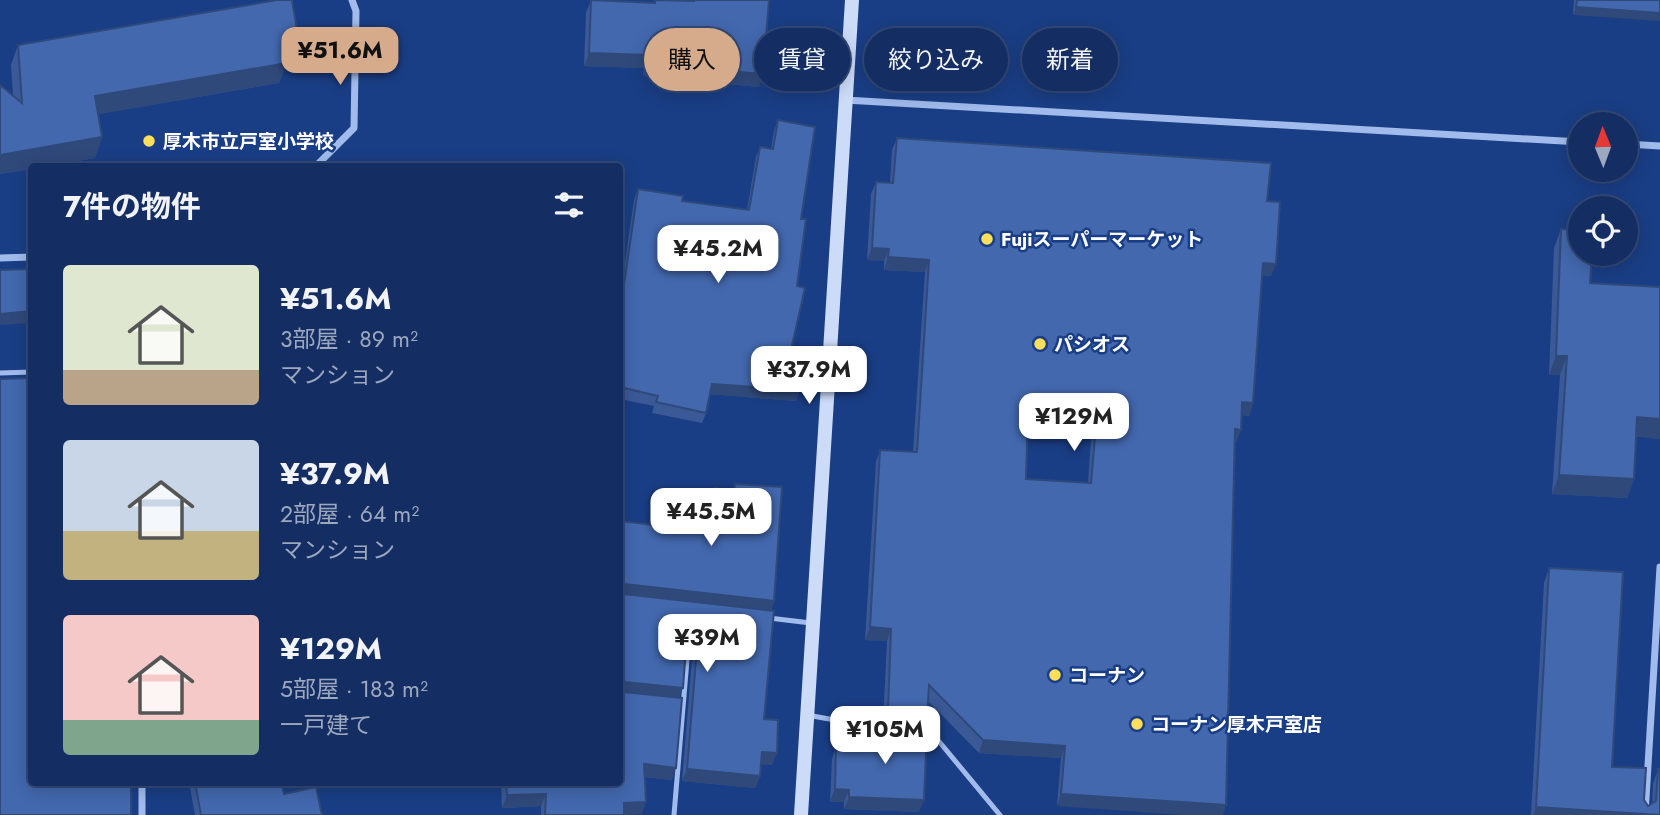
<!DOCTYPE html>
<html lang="ja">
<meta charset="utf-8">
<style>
body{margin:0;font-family:Jost,"Noto Sans JP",sans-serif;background:#1d366a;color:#f1f3f6;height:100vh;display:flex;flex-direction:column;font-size:26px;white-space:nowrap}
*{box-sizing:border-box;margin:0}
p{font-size:23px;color:#9da8bf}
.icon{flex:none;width:38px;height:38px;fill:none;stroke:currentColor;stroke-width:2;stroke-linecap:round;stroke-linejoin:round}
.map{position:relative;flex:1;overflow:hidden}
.drawer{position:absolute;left:28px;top:163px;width:595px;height:623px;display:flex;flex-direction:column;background:#142e64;border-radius:7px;box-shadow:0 4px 18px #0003,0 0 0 2px #334a78}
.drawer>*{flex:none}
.top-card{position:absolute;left:644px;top:28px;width:665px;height:63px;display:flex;gap:14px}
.needle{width:46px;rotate:359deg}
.buttons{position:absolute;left:1568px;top:112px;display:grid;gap:14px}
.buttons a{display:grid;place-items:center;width:70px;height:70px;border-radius:50%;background:#142e64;box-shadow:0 4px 18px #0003,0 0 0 2px #334a78;font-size:35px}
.price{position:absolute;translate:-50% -60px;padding:0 16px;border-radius:14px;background:#fff;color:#222;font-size:23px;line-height:46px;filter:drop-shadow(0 2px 4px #0008)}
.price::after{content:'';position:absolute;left:50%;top:42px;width:21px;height:16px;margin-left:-10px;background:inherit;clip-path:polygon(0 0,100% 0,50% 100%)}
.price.current{background:#d6ab8b;color:#111}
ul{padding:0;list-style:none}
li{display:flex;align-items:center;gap:21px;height:175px;padding:0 35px}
li span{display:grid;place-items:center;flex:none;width:196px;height:140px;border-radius:7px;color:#555}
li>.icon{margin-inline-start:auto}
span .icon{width:84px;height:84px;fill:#fffc;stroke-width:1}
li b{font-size:30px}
h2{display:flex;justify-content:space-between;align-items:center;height:84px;padding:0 35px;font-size:30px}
.pill{padding:0 24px;border-radius:32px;background:#142e64;box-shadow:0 4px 18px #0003,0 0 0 2px #334a78;font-size:24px;line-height:63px}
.pill.current{background:#d6ab8b;color:#111}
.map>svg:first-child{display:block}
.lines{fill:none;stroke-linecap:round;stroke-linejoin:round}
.lane{stroke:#a0bbec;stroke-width:5}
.street{stroke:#a0bbec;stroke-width:7}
.secondary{stroke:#ccdbf8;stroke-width:14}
.wall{fill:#3a5996;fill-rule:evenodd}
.shaded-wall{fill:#2f497a}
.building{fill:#4368ae;stroke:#2f497a;stroke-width:2;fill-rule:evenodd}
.poi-dot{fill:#fedf5c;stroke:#1a3e85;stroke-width:2.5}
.labels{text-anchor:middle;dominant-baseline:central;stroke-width:5;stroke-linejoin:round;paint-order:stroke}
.poi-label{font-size:19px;font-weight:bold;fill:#fff;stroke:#1a3e85;text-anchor:start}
</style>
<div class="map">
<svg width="1660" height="815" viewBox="0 0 1660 815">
<rect width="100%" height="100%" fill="#1a3e85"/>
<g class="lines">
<g class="lane">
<path d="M 0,373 L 32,372"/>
<path d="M 769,618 L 811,623"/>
<path d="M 807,715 L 890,730"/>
<path d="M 921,736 L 937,739 L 1000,815"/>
<path d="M 674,815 L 688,648"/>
</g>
<g class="street">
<path d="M 845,100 L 1580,142"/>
<path d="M 1626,144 L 1660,146"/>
<path d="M 316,166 L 354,128 L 356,11 L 352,0"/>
<path d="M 0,258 L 32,257"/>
<path d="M 142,782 L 142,815"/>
<path d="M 1645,815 L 1660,567"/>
</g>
<path class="secondary" d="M 801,815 L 852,0"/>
</g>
<g class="wall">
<path d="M 591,0 L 653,3 L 654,0 L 769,0 L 763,74 L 759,87 L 643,76 L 644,68 L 584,66 L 586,13 Z"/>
<path d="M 1574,0 L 1660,0 L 1573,15 Z"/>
<path d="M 299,41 L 291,62 L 287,62 L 279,83 L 98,114 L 102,137 L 95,158 L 0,174 L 0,85 L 13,95 L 11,65 L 18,45 Z"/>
<path d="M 778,120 L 801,219 L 797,286 L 790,354 L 796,401 L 710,394 L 706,413 L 702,423 L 652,413 L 654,406 L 620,399 L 620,298 L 634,200 L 638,189 L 682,201 L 747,210 L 756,157 L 760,147 L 771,149 L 774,131 Z"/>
<path d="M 897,138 L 1267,201 L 1271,276 L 1262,275 L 1253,403 L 1249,416 L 1242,415 L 1236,442 L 1235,442 L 1057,806 L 1061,758 L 979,753 L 928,701 L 927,719 L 924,729 L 919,812 L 844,809 L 844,802 L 830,802 L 832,759 L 836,746 L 882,748 L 883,734 L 886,724 L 883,724 L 887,641 L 865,640 L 876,462 L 880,450 L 913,452 L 925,272 L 884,270 L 884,261 L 867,260 L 871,194 L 876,182 L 890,183 L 892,150 ZM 1028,422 L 1092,426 L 1088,483 L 1026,479 Z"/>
<path d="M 1561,229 L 1590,283 L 1660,287 L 1660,439 L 1636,436 L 1634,479 L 1627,498 L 1552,494 L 1560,375 L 1549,375 L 1554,248 Z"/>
<path d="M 735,484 L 774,601 L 771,611 L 764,719 L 772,765 L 761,765 L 760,776 L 755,788 L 682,781 L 693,648 L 688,643 L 686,644 L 683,688 L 679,698 L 672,780 L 645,777 L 642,814 L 541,815 L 541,806 L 502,808 L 501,782 L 620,782 L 704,531 L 710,500 L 715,488 L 732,491 Z"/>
<path d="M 1549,568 L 1612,767 L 1644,800 L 1648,806 L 1652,804 L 1653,784 L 1658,769 L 1660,815 L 1531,815 L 1544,583 Z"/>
<path d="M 189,782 L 281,782 L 284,794 L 322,815 L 195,815 Z"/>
</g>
<g class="shaded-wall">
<path d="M 1576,7 L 1660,13 L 1660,21 L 1573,15 Z"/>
<path d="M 299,41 L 291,62 L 276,64 L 283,44 Z"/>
<path d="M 589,53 L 648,55 L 644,68 L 584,66 Z"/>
<path d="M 287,63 L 279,83 L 88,116 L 95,96 Z"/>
<path d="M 648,64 L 763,74 L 759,87 L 643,76 Z"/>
<path d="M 102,137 L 95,158 L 45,166 L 32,166 L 32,169 L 0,174 L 0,155 Z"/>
<path d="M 872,248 L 889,249 L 884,261 L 867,260 Z"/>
<path d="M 888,257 L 929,260 L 925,272 L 884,270 Z"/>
<path d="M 1263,263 L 1276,264 L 1271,276 L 1259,275 Z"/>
<path d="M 32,311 L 32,323 L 0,325 L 0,314 Z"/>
<path d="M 1556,356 L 1567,356 L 1560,375 L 1549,375 Z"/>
<path d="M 712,384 L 800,390 L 796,401 L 708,394 Z"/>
<path d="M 1242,402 L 1253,403 L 1249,416 L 1238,414 Z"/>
<path d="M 1028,409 L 1097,414 L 1092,426 L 1024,422 Z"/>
<path d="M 1637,417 L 1660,419 L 1660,439 L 1630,436 Z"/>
<path d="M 1235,429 L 1241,430 L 1236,442 L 1231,442 Z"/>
<path d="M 1559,475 L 1634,479 L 1627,498 L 1552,494 Z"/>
<path d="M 625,584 L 774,601 L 770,613 L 621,596 L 620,589 Z"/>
<path d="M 870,627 L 891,629 L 887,641 L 865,640 Z"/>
<path d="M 692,631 L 688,643 L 683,648 L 687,635 Z"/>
<path d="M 625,682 L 683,688 L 678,700 L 621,694 L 620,685 Z"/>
<path d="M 983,740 L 1065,746 L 1061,758 L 979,753 Z"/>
<path d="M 762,752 L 777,753 L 772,765 L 757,765 Z"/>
<path d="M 644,764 L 676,768 L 672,780 L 639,776 Z"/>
<path d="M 687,769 L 760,776 L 755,788 L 682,781 Z"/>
<path d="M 835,789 L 849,790 L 844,802 L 830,802 Z"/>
<path d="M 546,794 L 541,806 L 502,808 L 507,795 Z"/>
<path d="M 1061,794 L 1226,805 L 1223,815 L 1184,815 L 1057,806 Z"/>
<path d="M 849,797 L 924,800 L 919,812 L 844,809 Z"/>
<path d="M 646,802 L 642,814 L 620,815 L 624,803 Z"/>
<path d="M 1536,807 L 1660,815 L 1533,815 Z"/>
</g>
<g class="building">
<path d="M 277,0 L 292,0 L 299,41 L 283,44 L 287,63 L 95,96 L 102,137 L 0,155 L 0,85 L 22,103 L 18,45 Z"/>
<path d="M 591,0 L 655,3 L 655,0 L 694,1 L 694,0 L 769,0 L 763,74 L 648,64 L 648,55 L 589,53 Z"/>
<path d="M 1577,0 L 1660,0 L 1660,13 L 1576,7 Z"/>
<path d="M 778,120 L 815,127 L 801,219 L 806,219 L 797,286 L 805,288 L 790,354 L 802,355 L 800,390 L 712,384 L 706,413 L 656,402 L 658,396 L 620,387 L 620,298 L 622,298 L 638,189 L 683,196 L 682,201 L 749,210 L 760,147 L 773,149 Z"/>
<path d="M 897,138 L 1271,163 L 1267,201 L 1280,202 L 1276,264 L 1263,263 L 1253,403 L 1242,402 L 1241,430 L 1235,429 L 1226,805 L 1061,794 L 1065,746 L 983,740 L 929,685 L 927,719 L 888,711 L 891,629 L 870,627 L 880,450 L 917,452 L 929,260 L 888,257 L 889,249 L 872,248 L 876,182 L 893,183 ZM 1028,409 L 1097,414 L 1091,483 L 1026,479 Z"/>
<path d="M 1561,229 L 1580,230 L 1580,254 L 1592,254 L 1590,283 L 1660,287 L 1660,419 L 1637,417 L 1634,479 L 1559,475 L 1567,356 L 1556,356 Z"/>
<path d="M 32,269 L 32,311 L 0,314 L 0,270 Z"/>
<path d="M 32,378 L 32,782 L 131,782 L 131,815 L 0,815 L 0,379 Z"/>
<path d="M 735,484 L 782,487 L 774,601 L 625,584 L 620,589 L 620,521 L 706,531 L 715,488 L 734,491 Z"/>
<path d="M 1549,568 L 1623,572 L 1612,767 L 1646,768 L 1644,800 L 1648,806 L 1656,801 L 1658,769 L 1660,769 L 1660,815 L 1536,807 Z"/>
<path d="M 620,589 L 624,594 L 774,611 L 764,719 L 778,720 L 777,753 L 762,752 L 760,776 L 687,769 L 698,636 L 692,631 L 687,635 L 683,688 L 625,682 L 620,685 Z"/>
<path d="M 620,686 L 624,692 L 682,698 L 676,768 L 644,764 L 646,802 L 624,803 L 624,815 L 545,815 L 546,794 L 507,795 L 506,782 L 620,782 Z"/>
<path d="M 887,722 L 927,729 L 924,800 L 849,797 L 849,790 L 835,789 L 836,746 L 886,748 Z"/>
<path d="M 195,782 L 281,782 L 284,794 L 316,787 L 322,815 L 201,815 Z"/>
</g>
<g class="poi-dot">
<circle cx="149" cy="141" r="7"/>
<circle cx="987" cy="239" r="7"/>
<circle cx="1040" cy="344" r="7"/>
<circle cx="1055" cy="675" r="7"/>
<circle cx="1137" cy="724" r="7"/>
</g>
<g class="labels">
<g class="poi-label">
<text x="163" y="141">厚木市立戸室小学校</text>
<text x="1001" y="239">Fujiスーパーマーケット</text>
<text x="1054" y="344">パシオス</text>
<text x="1069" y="675">コーナン</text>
<text x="1151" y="724">コーナン厚木戸室店</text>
</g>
</g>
</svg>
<div class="buttons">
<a><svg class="needle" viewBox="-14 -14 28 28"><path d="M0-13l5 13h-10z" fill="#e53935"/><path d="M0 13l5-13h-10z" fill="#9da8bf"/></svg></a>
<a><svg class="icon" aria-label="locate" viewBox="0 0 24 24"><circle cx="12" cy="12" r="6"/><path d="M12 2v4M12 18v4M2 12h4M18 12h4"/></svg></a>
</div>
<b class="price current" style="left:340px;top:87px">¥51.6M</b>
<b class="price" style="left:718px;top:285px">¥45.2M</b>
<b class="price" style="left:809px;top:406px">¥37.9M</b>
<b class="price" style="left:1074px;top:453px">¥129M</b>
<b class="price" style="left:711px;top:548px">¥45.5M</b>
<b class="price" style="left:707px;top:674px">¥39M</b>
<b class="price" style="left:885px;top:766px">¥105M</b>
<div class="top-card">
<a class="pill current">購入</a>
<a class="pill">賃貸</a>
<a class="pill">絞り込み</a>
<a class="pill">新着</a>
</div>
<section class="drawer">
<h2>7件の物件<svg class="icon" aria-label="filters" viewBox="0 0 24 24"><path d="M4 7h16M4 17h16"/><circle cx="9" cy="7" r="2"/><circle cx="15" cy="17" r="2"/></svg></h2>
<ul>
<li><span style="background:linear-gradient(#dfe7d0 75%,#b9a48a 0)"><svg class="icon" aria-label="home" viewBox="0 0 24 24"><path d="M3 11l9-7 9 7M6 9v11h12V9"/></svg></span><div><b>¥51.6M</b><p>3部屋 · 89 m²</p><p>マンション</p></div></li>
<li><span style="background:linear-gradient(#c9d6e8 65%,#c2b280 0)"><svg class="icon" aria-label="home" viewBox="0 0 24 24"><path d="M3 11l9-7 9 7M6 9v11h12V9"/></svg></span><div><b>¥37.9M</b><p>2部屋 · 64 m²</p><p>マンション</p></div></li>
<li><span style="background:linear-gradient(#f6c9c9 75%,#7fa58c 0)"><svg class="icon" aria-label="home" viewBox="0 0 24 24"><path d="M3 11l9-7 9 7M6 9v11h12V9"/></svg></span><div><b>¥129M</b><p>5部屋 · 183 m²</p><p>一戸建て</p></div></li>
</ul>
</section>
</div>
